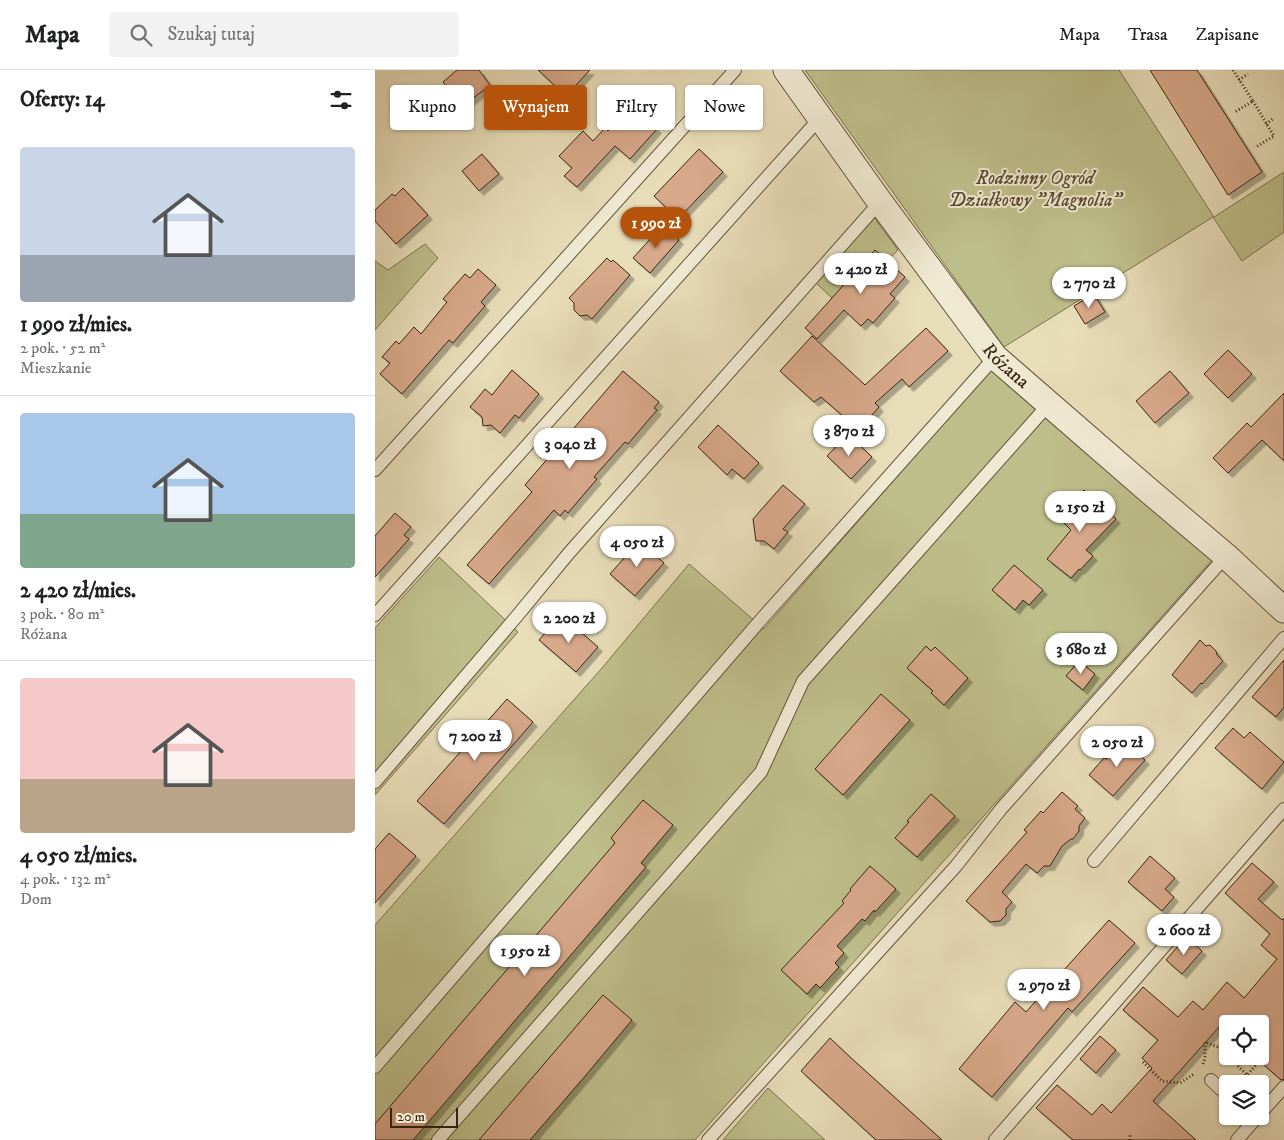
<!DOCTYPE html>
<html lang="pl">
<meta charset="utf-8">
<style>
body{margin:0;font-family:"IM FELL DW Pica",serif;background:#f2f2f2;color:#202124;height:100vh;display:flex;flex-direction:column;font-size:19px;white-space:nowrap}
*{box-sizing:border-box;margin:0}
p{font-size:16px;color:#757577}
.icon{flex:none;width:28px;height:28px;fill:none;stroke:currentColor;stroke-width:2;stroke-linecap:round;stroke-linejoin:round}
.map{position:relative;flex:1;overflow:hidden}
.side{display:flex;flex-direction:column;background:#fff;width:375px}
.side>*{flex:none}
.top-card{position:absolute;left:15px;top:15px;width:475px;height:45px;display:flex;gap:10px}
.buttons{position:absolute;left:844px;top:945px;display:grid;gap:10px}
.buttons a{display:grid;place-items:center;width:50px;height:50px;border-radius:5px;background:#fff;box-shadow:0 1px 4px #0004;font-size:25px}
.scale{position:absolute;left:15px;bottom:12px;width:68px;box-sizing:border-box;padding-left:5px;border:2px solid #372512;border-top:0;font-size:14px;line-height:18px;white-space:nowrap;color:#372512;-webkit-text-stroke:4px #f0e9d2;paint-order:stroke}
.price{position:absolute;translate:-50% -42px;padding:0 11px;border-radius:18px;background:#fff;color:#222;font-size:16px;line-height:32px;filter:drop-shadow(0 1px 2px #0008)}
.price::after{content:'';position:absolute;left:50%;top:30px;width:15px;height:11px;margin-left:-8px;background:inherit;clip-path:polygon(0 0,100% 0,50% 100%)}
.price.selected{background:#b45309;color:#fff}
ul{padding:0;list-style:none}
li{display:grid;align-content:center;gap:10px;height:265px;padding:0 20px}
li+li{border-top:1px solid #e0e0e0}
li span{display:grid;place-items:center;height:155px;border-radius:5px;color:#555}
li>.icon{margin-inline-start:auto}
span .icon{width:90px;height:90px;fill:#fffc;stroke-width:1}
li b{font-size:21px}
h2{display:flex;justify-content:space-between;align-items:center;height:60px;padding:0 20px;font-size:21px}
.pill{padding:0 18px;border-radius:5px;background:#fff;box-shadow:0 1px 4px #0004;font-size:18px;line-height:45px}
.pill.selected{background:#b45309;color:#fff}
header{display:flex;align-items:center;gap:30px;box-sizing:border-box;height:70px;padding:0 25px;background:#fff;border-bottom:1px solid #e0e0e0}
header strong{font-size:24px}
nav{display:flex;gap:28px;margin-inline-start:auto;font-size:18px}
.search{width:350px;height:45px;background:#f2f2f2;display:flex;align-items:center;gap:12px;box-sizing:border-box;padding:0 18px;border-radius:5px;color:#757577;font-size:19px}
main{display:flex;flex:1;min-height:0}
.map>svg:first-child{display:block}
.green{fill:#bebe8a;stroke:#7a724e}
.building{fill:#d7a88a;stroke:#372512;filter:url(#shadow)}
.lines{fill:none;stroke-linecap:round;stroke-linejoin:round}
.service-casing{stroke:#63533c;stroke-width:14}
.minor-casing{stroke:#63533c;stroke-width:27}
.path{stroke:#372512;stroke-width:3;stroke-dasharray:1 2.5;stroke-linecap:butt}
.service{stroke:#f0e9d2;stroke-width:12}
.minor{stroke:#f0e9d2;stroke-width:25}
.labels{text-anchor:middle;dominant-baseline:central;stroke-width:4;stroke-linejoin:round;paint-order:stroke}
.park-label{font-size:19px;font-style:italic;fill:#594b30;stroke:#f0e9d2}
.street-label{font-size:19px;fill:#372512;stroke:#f0e9d2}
</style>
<header>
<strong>Mapa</strong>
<div class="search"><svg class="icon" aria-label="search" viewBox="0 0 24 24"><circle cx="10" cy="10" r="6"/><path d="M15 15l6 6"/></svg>Szukaj tutaj</div>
<nav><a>Mapa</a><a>Trasa</a><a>Zapisane</a></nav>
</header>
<main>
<section class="side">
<h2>Oferty: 14<svg class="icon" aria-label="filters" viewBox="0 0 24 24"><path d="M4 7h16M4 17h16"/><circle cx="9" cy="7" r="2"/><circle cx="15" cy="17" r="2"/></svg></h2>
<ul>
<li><span style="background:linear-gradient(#c9d6e8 70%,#9aa5b1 0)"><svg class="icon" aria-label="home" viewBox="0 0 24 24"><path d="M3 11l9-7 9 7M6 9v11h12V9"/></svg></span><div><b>1 990 zł/mies.</b><p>2 pok. · 52 m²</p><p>Mieszkanie</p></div></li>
<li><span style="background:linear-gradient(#a9c7e8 65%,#7fa58c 0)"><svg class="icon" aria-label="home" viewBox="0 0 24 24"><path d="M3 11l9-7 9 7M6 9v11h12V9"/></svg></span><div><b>2 420 zł/mies.</b><p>3 pok. · 80 m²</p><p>Różana</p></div></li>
<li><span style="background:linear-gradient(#f6c9c9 65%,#b9a48a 0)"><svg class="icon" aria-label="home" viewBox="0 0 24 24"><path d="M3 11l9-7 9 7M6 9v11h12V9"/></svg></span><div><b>4 050 zł/mies.</b><p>4 pok. · 132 m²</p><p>Dom</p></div></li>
</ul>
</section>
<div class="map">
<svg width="909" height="1070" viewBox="0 0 909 1070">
<defs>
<filter id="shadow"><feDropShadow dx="4.5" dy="4.5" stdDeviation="0" flood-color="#0004"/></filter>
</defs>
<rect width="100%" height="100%" fill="#e8ddb9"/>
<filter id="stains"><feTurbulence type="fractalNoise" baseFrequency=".004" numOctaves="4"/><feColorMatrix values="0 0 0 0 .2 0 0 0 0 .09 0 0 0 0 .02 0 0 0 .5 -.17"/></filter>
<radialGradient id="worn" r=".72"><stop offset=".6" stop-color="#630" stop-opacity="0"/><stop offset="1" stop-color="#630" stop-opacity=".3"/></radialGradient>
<g class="green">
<path d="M 430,0 L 744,0 L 839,147 L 909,102 L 909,162 L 867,191 L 838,147 L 629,277 Z"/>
<path d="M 499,147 L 523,180 L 512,191 L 457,228 L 441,213 Z"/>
<path d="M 50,174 L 63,188 L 0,260 L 0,191 L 13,200 Z"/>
<path d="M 617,298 L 838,489 L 320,1070 L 0,1070 L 0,855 L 227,598 L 314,494 L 389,559 Z"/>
<path d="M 64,487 L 143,562 L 0,725 L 0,558 Z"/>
<path d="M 393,1018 L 450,1070 L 348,1070 Z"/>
</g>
<g class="building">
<path d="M 82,0 L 104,0 L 115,15 L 87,37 L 68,12 Z"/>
<path d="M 163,0 L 215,0 L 191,26 Z"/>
<path d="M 775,0 L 822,0 L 887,102 L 853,125 Z"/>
<path d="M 256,35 L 282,59 L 255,89 L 240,76 L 202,117 L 189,106 L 197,98 L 184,86 L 208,61 L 218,71 L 230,58 L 233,61 Z"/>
<path d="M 324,79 L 348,102 L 303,149 L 279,126 Z"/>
<path d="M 107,84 L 124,104 L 104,121 L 87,101 Z"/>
<path d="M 28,118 L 53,145 L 21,174 L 0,151 L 0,140 L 17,124 L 20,126 Z"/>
<path d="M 288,155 L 304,170 L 275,203 L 258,188 Z"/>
<path d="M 500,180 L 530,207 L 515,224 L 520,228 L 498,253 L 493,249 L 486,256 L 469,240 L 442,269 L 430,258 Z"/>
<path d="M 232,188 L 236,192 L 238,190 L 255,205 L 217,249 L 212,245 L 205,246 L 199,240 L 199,233 L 194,228 Z"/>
<path d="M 103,199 L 121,215 L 106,232 L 110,236 L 78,273 L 74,270 L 27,324 L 5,304 L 15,293 L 7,287 L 21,271 L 24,274 L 39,257 L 46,264 L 72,232 L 68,229 L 90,204 L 95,208 Z"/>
<path d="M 719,224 L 730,242 L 710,254 L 699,236 Z"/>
<path d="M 551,258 L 573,281 L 534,317 L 527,309 L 500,333 L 504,337 L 484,360 L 446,327 L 439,332 L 405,301 L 437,266 L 490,315 Z"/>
<path d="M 853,280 L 877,304 L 853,328 L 829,304 Z"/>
<path d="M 137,300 L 164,324 L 144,348 L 140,345 L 125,363 L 116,355 L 108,356 L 107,347 L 95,337 L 110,319 L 117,325 Z"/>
<path d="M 248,301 L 284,332 L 279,338 L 282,340 L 253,374 L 250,372 L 234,390 L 219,407 L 222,409 L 193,443 L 190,440 L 185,446 L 179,440 L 114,514 L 92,495 L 157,422 L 150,415 Z"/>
<path d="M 795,301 L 814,323 L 780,353 L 761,331 Z"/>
<path d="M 909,323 L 909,391 L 887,370 L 853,403 L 838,388 L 872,353 L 876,357 Z"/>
<path d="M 343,355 L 384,393 L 369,409 L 357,399 L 352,405 L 323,377 Z"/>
<path d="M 473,364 L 497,387 L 476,409 L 452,386 Z"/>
<path d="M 408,415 L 430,434 L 408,459 L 413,462 L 399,479 L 389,471 L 381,471 L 378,449 Z"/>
<path d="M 709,420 L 741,449 L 711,480 L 718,486 L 705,500 L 704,499 L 696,508 L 672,489 L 696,460 L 683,447 Z"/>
<path d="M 20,443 L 36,457 L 29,465 L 34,469 L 0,507 L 0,466 Z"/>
<path d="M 264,471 L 289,493 L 260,526 L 235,504 Z"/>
<path d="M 639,495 L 668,520 L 654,535 L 648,530 L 640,540 L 617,520 Z"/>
<path d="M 186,545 L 223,577 L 201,602 L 164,570 Z"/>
<path d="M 825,570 L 831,576 L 835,575 L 841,581 L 842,585 L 848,591 L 827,614 L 826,613 L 817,623 L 797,605 Z"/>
<path d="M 551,576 L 556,581 L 560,577 L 593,608 L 569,635 L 556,623 L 558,621 L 532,598 Z"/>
<path d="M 909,590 L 909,637 L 901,647 L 877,627 Z"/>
<path d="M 704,591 L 720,604 L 708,620 L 691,606 Z"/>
<path d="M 506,624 L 535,650 L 468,725 L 440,699 Z"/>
<path d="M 132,629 L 158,652 L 69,754 L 42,731 Z"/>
<path d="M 858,658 L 869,668 L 875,662 L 909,692 L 887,719 L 840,678 Z"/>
<path d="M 748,670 L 770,690 L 738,726 L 714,705 L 729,688 L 732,689 Z"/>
<path d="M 687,722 L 703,736 L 700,739 L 710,748 L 704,756 L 704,761 L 698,769 L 696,769 L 687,776 L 675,796 L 669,796 L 662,803 L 651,794 L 627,822 L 637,832 L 631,839 L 631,845 L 625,851 L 615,852 L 591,831 L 652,762 L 649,760 L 666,741 L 668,743 Z"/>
<path d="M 556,724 L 580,746 L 542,787 L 520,768 L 534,752 L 532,751 Z"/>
<path d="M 268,730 L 298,755 L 266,793 L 271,797 L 38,1070 L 0,1070 L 0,1054 L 240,773 L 236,768 Z"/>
<path d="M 14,763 L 41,786 L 0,833 L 0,779 Z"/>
<path d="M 775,786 L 800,808 L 790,819 L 799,827 L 787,841 L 753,812 Z"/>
<path d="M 877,793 L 899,812 L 883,829 L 907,850 L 909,848 L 909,1009 L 906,1010 L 879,986 L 885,986 L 885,954 L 852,954 L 852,962 L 845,956 L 778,1031 L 821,1070 L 698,1070 L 661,1038 L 682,1015 L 717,1045 L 727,1034 L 736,1043 L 777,998 L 767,988 L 783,970 L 748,940 L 768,917 L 803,947 L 818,931 L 828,940 L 852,912 L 869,928 L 902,889 L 886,875 L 895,864 L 850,823 Z"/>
<path d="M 495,796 L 521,819 L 500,842 L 499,840 L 490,851 L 487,849 L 462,876 L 469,883 L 460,893 L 464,897 L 445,918 L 441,914 L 432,924 L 406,900 L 469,833 L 467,831 L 476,820 L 475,819 Z"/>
<path d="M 734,850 L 760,873 L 697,942 L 693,938 L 617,1027 L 584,999 L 640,932 L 651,942 Z"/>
<path d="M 811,867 L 827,881 L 807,904 L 791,890 Z"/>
<path d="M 228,925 L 257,950 L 211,1005 L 155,1070 L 104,1070 Z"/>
<path d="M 725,966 L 741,980 L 721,1003 L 705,989 Z"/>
<path d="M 455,968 L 475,987 L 567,1070 L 501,1070 L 426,1001 Z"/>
</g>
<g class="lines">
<defs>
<g id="service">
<path d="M 0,400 L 360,0"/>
<path d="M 0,545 L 445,48"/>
<path d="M 0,712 L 142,546 L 194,483 L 505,132"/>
<path d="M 719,791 L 909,568"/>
<path d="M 0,997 L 384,552 L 620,287"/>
<path d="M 836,1010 L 852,1025"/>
<path d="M 885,1044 L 909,1017"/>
<path d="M 63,1070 L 386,702 L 428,611 L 674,334"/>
<path d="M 333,1070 L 581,796 L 626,739 L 851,486"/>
<path d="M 620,1070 L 909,739"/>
<path d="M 862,1070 L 883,1046"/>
</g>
<g id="minor">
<path id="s1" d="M 411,0 L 505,132 L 620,287 L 773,420 L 851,486 L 909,540"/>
</g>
</defs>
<use href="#service" class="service-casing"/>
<use href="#minor" class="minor-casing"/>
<g class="path">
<path d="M 858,0 L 878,31 L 860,42"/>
<path d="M 864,10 L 873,4"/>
<path d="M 878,31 L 899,66 L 881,77"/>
<path d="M 891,54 L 899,48"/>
<path d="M 845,978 L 847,956"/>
<path d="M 853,986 L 872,1005 L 882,994"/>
<path d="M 768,992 L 787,1011 L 805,1013 L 819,1004"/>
<path d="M 828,994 L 830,988 L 830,972 L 845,978 L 852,985"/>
<path d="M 865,1014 L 872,1005"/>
<path d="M 755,1070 L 755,1065"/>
</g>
<use href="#service" class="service"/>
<use href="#minor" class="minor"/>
</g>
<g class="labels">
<g class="park-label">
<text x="660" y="108">Rodzinny Ogród<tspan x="660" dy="22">Działkowy "Magnolia"</tspan></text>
</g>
<g class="street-label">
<text stroke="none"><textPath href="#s1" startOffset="369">Różana</textPath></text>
</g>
</g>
<rect width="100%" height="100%" filter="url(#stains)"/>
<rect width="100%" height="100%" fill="url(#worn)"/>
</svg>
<div class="buttons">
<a><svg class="icon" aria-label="locate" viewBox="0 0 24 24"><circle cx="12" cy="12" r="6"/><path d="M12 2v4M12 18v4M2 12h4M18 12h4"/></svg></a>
<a><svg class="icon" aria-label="layers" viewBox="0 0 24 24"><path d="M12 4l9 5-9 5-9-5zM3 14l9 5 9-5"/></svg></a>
</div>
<div class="scale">20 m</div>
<b class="price selected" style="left:281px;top:179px">1 990 zł</b>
<b class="price" style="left:486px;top:225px">2 420 zł</b>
<b class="price" style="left:714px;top:239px">2 770 zł</b>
<b class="price" style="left:474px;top:387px">3 870 zł</b>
<b class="price" style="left:195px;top:400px">3 040 zł</b>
<b class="price" style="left:705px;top:463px">2 150 zł</b>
<b class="price" style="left:262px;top:498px">4 050 zł</b>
<b class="price" style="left:194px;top:574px">2 200 zł</b>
<b class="price" style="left:706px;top:605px">3 680 zł</b>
<b class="price" style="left:100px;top:692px">7 200 zł</b>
<b class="price" style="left:742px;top:698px">2 050 zł</b>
<b class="price" style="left:809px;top:886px">2 600 zł</b>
<b class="price" style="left:150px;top:907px">1 950 zł</b>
<b class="price" style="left:669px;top:941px">2 970 zł</b>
<div class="top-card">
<a class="pill">Kupno</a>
<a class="pill selected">Wynajem</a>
<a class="pill">Filtry</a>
<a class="pill">Nowe</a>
</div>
</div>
</main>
